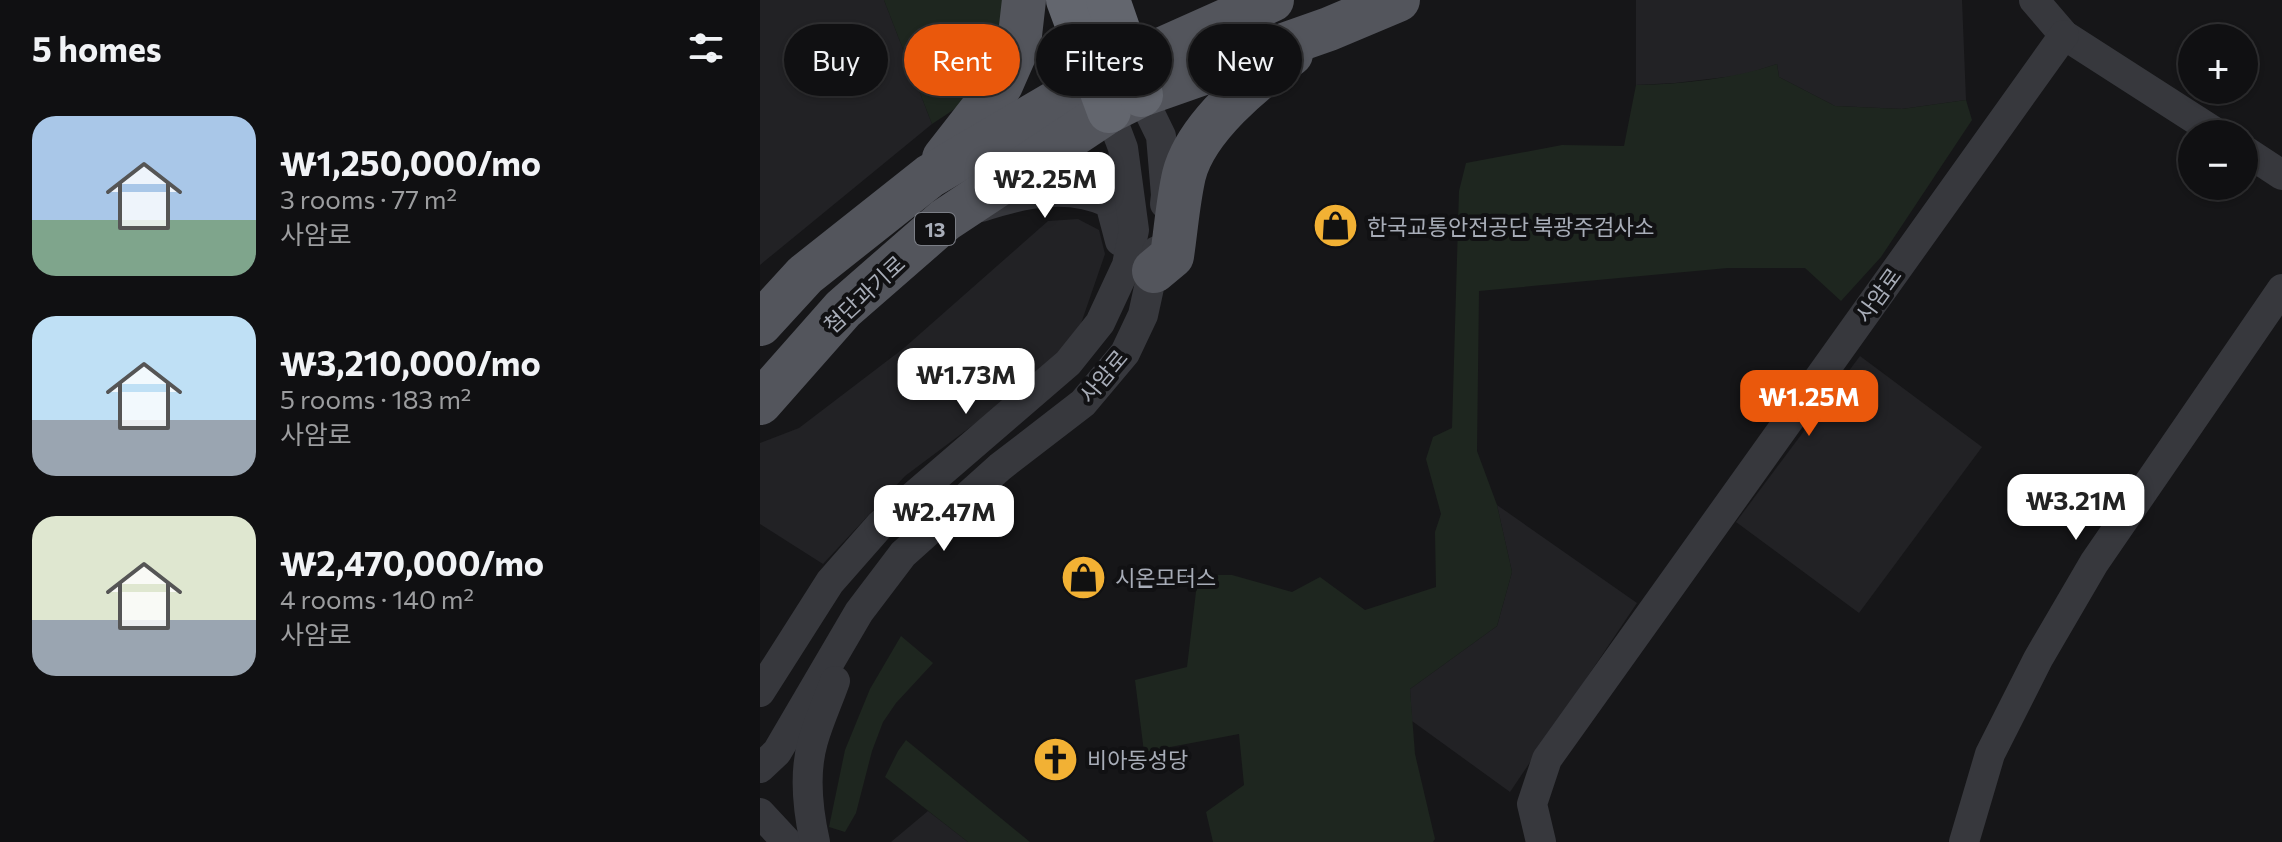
<!DOCTYPE html>
<meta charset="utf-8">
<style>
body{margin:0;font-family:Commissioner,"Noto Sans KR",sans-serif;background:#19191b;color:#f1f3f6;height:100vh;display:flex;flex-direction:column;font-size:30px;white-space:nowrap}
*{box-sizing:border-box;margin:0}
p{font-size:26px;color:#9c9d9f}
.icon{flex:none;width:44px;height:44px;fill:none;stroke:currentColor;stroke-width:2;stroke-linecap:round;stroke-linejoin:round}
.map{position:relative;flex:1;overflow:hidden}
.panel{display:flex;flex-direction:column;background:#101012;width:760px}
.panel>*{flex:none}
.guide{position:absolute;left:24px;top:24px;width:760px;height:72px;display:flex;gap:16px}
.tools{position:absolute;left:1418px;top:24px;display:grid;gap:16px}
.tools a{display:grid;place-items:center;width:80px;height:80px;border-radius:50%;background:#101012;box-shadow:0 2px 6px #0004,0 0 0 2px #303032;font-size:40px}
.price{position:absolute;translate:-50% -68px;padding:0 18px;border-radius:16px;background:#fff;color:#222;font-size:26px;line-height:52px;filter:drop-shadow(0 2px 4px #0008)}
.price::after{content:'';position:absolute;left:50%;top:48px;width:24px;height:18px;margin-left:-12px;background:inherit;clip-path:polygon(0 0,100% 0,50% 100%)}
.price.current{background:#ea580c;color:#fff}
ul{padding:0;list-style:none}
li{display:flex;align-items:center;gap:24px;height:200px;padding:0 32px}
li span{display:grid;place-items:center;flex:none;width:224px;height:160px;border-radius:24px;color:#555}
li>.icon{margin-inline-start:auto}
span .icon{width:96px;height:96px;fill:#fffc;stroke-width:1}
li b{font-size:34px}
h2{display:flex;justify-content:space-between;align-items:center;height:96px;padding:0 32px;font-size:34px}
.chip{padding:0 28px;border-radius:36px;background:#101012;box-shadow:0 2px 6px #0004,0 0 0 2px #303032;font-size:28px;line-height:72px}
.chip.current{background:#ea580c;color:#fff}
main{display:flex;flex:1;min-height:0}
.map>svg:first-child{display:block}
.built{fill:#222225}
.green{fill:#1e261f}
.lines{fill:none;stroke-linecap:round;stroke-linejoin:round}
.minor{stroke:#37383d;stroke-width:30}
.primary{stroke:#53555c;stroke-width:44}
.motorway{stroke:#63666e;stroke-width:44}
.labels{text-anchor:middle;dominant-baseline:central;stroke-width:8;stroke-linejoin:round;paint-order:stroke}
.shield{fill:#111113;stroke:#7b7e86;stroke-width:2}
.shield-label{font-size:20px;font-weight:bold;fill:#a8adb8}
.poi-label{font-size:22px;fill:#a8adb8;stroke:#111113;text-anchor:start}
.street-label{font-size:22px;fill:#a8adb8;stroke:#111113}
</style>
<main>
<section class="panel">
<h2>5 homes<svg class="icon" aria-label="filters" viewBox="0 0 24 24"><path d="M4 7h16M4 17h16"/><circle cx="9" cy="7" r="2"/><circle cx="15" cy="17" r="2"/></svg></h2>
<ul>
<li><span style="background:linear-gradient(#a9c7e8 65%,#7fa58c 0)"><svg class="icon" aria-label="home" viewBox="0 0 24 24"><path d="M3 11l9-7 9 7M6 9v11h12V9"/></svg></span><div><b>₩1,250,000/mo</b><p>3 rooms · 77 m²</p><p>사암로</p></div></li>
<li><span style="background:linear-gradient(#bfe0f5 65%,#9aa5b1 0)"><svg class="icon" aria-label="home" viewBox="0 0 24 24"><path d="M3 11l9-7 9 7M6 9v11h12V9"/></svg></span><div><b>₩3,210,000/mo</b><p>5 rooms · 183 m²</p><p>사암로</p></div></li>
<li><span style="background:linear-gradient(#dfe7d0 65%,#9aa5b1 0)"><svg class="icon" aria-label="home" viewBox="0 0 24 24"><path d="M3 11l9-7 9 7M6 9v11h12V9"/></svg></span><div><b>₩2,470,000/mo</b><p>4 rooms · 140 m²</p><p>사암로</p></div></li>
</ul>
</section>
<div class="map">
<svg width="1522" height="842" viewBox="0 0 1522 842">
<rect width="100%" height="100%" fill="#161618"/>
<g class="built">
<path d="M 0,0 L 124,0 L 172,124 L 0,265 Z"/>
<path d="M 876,0 L 1202,0 L 1206,100 L 1142,109 L 1075,106 L 1019,77 L 1017,64 L 983,75 L 915,83 L 876,85 Z"/>
<path d="M 318,219 L 339,230 L 345,254 L 317,335 L 264,387 L 145,476 L 63,564 L 0,524 L 0,443 L 39,428 L 144,348 L 288,221 Z"/>
<path d="M 1100,356 L 1222,447 L 1099,613 L 976,522 Z"/>
<path d="M 737,505 L 877,603 L 750,792 L 652,721 L 650,689 L 737,626 L 752,572 Z"/>
<path d="M 168,811 L 208,842 L 131,842 Z"/>
</g>
<g class="green">
<path d="M 124,0 L 255,0 L 228,87 L 172,124 Z"/>
<path d="M 1017,64 L 1019,77 L 1075,106 L 1142,109 L 1206,100 L 1212,120 L 1121,257 L 1081,301 L 1045,268 L 968,268 L 719,291 L 717,451 L 737,505 L 752,572 L 737,626 L 650,689 L 655,754 L 675,839 L 673,842 L 453,842 L 446,812 L 484,785 L 479,734 L 384,752 L 375,680 L 427,667 L 438,575 L 472,575 L 532,592 L 560,577 L 605,610 L 676,587 L 675,532 L 681,514 L 666,459 L 673,437 L 692,428 L 699,191 L 706,163 L 802,145 L 864,146 L 876,85 C 925,84 972,79 1017,64 Z"/>
<path d="M 141,636 L 173,663 L 136,703 L 123,722 L 112,751 L 96,813 L 85,832 L 69,827 L 85,750 L 110,689 Z"/>
<path d="M 146,740 L 270,842 L 208,842 L 125,777 L 138,751 Z"/>
</g>
<g class="lines">
<g class="minor">
<path d="M 1274,0 L 1304,35 L 1458,134"/>
<path d="M 381,95 L 401,136 L 406,195 L 405,204"/>
<path d="M 1484,150 L 1522,175"/>
<path d="M 221,207 C 263,193 308,183 350,203 L 360,241"/>
<path d="M 0,692 L 70,582 L 121,524 L 308,363 L 340,323 L 367,265 L 374,230 L 363,148 L 349,111"/>
<path d="M 0,768 L 17,752 L 99,612 L 143,554 L 240,467 L 323,403 L 365,353 L 383,315 L 397,251"/>
<path d="M 0,813 L 27,842"/>
<path d="M 55,842 C 48,811 44,772 53,741 C 59,720 68,701 75,681"/>
<path d="M 781,842 L 772,804 L 787,759 L 1304,35"/>
<path d="M 1204,842 L 1230,754 L 1278,659 L 1334,563 L 1522,289"/>
</g>
<g class="primary">
<path d="M 184,158 L 241,85 L 259,44 L 264,0"/>
<path d="M 394,271 L 412,256 C 416,229 418,201 424,175 C 436,128 493,81 531,54"/>
<path d="M 0,324 L 45,275 L 170,176 L 337,78 L 512,0"/>
<path d="M 0,403 L 83,309 L 185,220 L 349,111 L 381,95 L 569,29 L 638,0"/>
</g>
<g class="motorway">
<path d="M 308,0 L 349,111"/>
<path d="M 348,0 L 381,95"/>
</g>
</g>
<defs>
<symbol id="shop-disc" viewBox="-11 -11 22 22"><circle r="9.5" fill="#f2b134" stroke="#111113"/><path d="M-5-2.5h2.3a2.7 3.5 0 0 1 5.4 0H5L5.5 6h-11ZM-1.5-2.5h3a1.5 2.3 0 0 0-3 0Z" fill="#111"/></symbol>
<symbol id="church-disc" viewBox="-11 -11 22 22"><circle r="9.5" fill="#f2b134" stroke="#111113"/><path d="M-1.2-6h2.4v3.5h3.3v2.4h-3.3V6h-2.4V-.1h-3.3v-2.4h3.3Z" fill="#111"/></symbol>
</defs>
<g fill-rule="evenodd">
<use href="#shop-disc" x="550" y="200" width="51" height="51"/>
<use href="#shop-disc" x="298" y="552" width="51" height="51"/>
<use href="#church-disc" x="270" y="734" width="51" height="51"/>
</g>
<g class="labels">
<rect class="shield" x="155" y="213" width="40" height="32" rx="6"/>
<g class="shield-label">
<text x="175" y="229">13</text>
</g>
<g class="poi-label">
<text x="607" y="226">한국교통안전공단 북광주검사소</text>
<text x="355" y="577">시온모터스</text>
<text x="327" y="759">비아동성당</text>
</g>
<g class="street-label">
<text transform="translate(104 294) rotate(-43)">첨단과기로</text>
<text transform="translate(1118 295) rotate(-54)">사암로</text>
<text transform="translate(343 376) rotate(-50)">사암로</text>
</g>
</g>
</svg>
<div class="tools">
<a>+</a>
<a>−</a>
</div>
<b class="price" style="left:285px;top:220px">₩2.25M</b>
<b class="price" style="left:206px;top:416px">₩1.73M</b>
<b class="price current" style="left:1049px;top:438px">₩1.25M</b>
<b class="price" style="left:1316px;top:542px">₩3.21M</b>
<b class="price" style="left:184px;top:553px">₩2.47M</b>
<div class="guide">
<a class="chip">Buy</a>
<a class="chip current">Rent</a>
<a class="chip">Filters</a>
<a class="chip">New</a>
</div>
</div>
</main>
